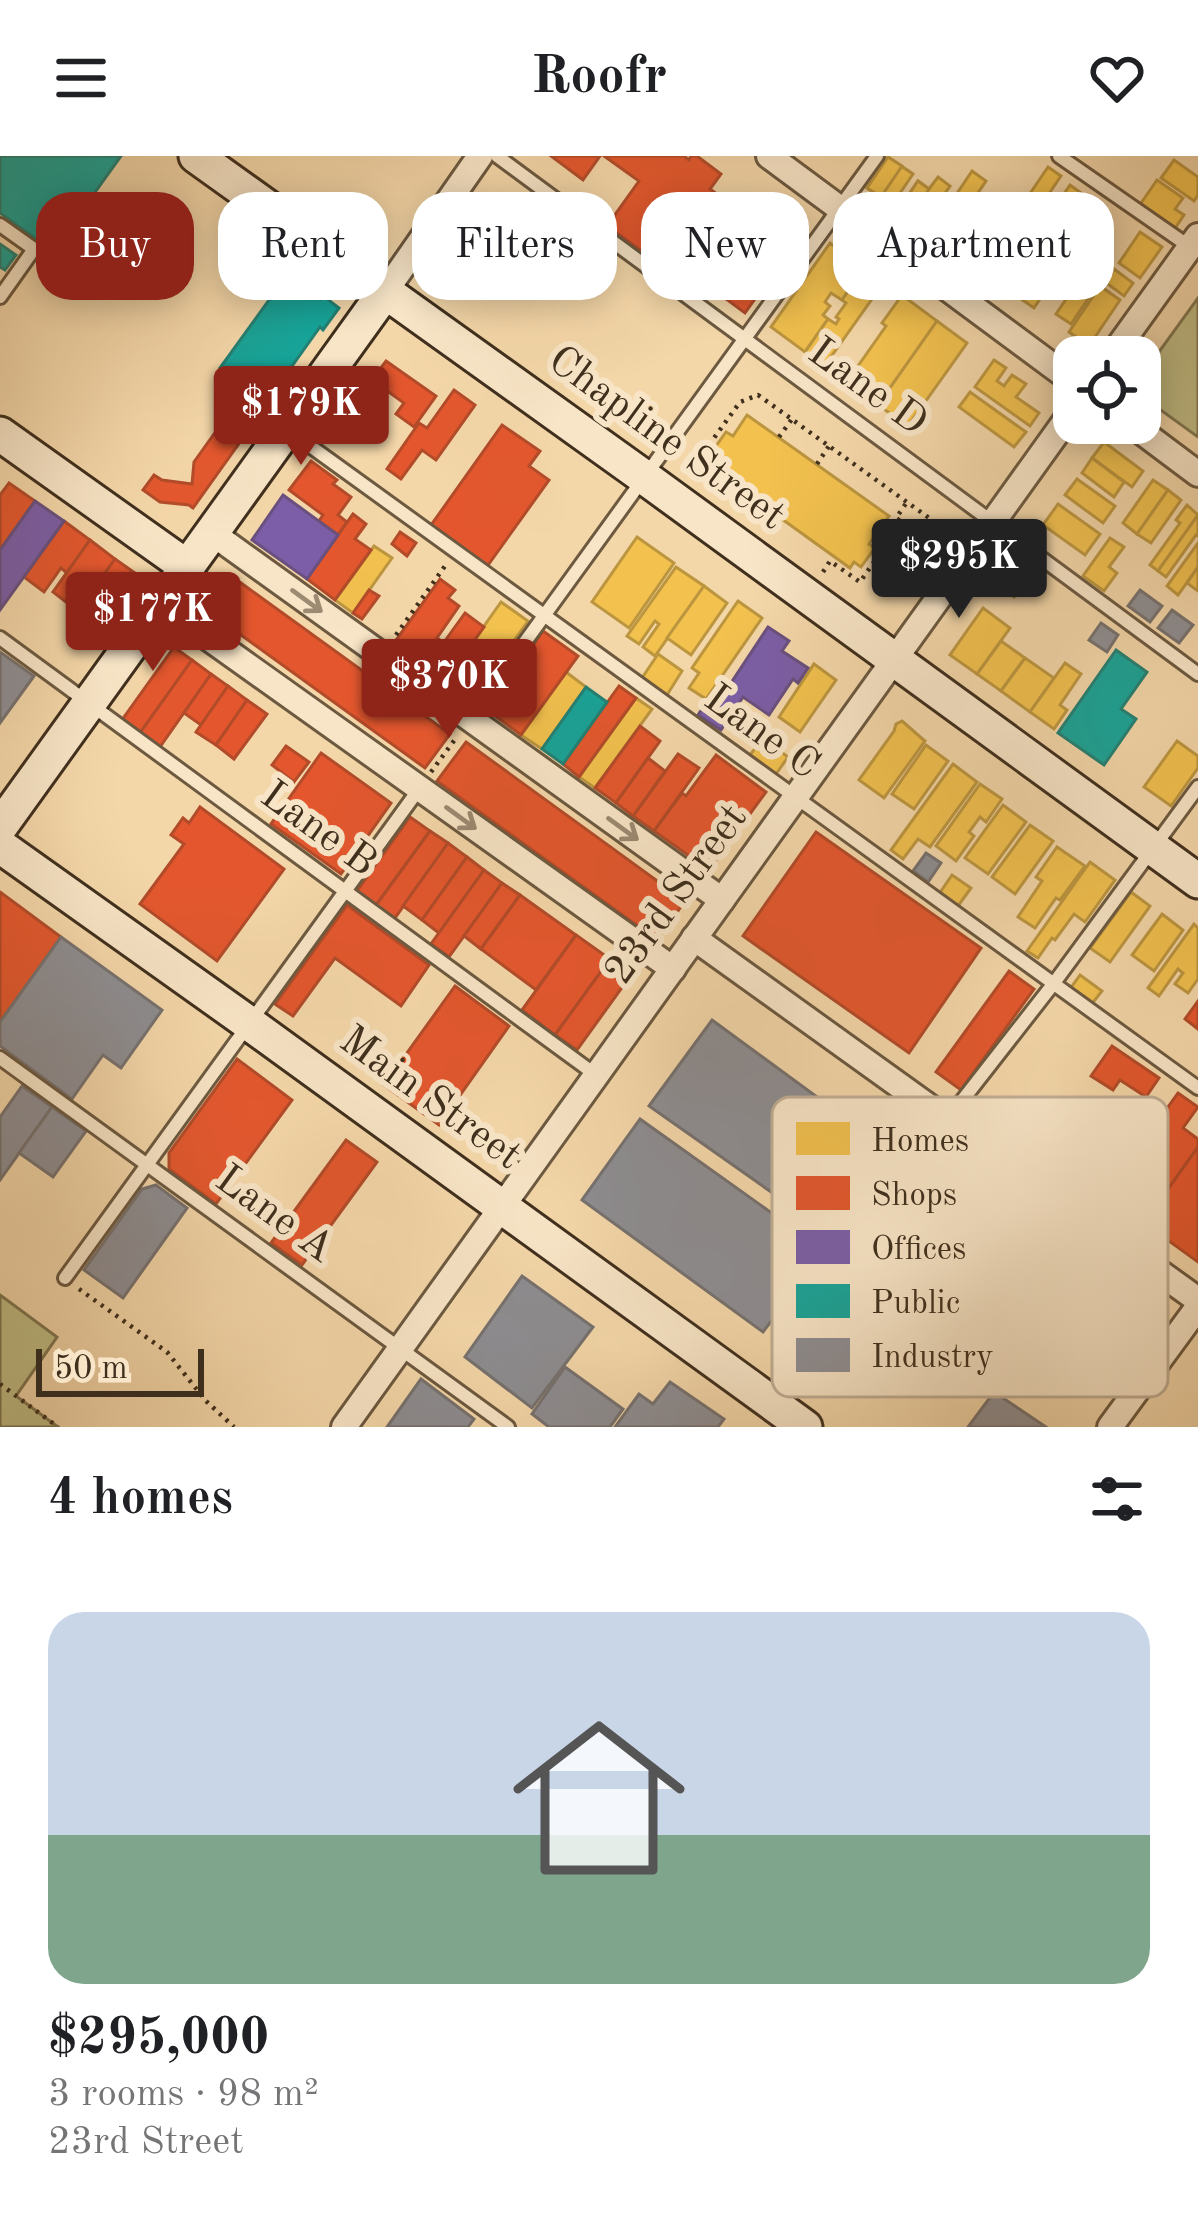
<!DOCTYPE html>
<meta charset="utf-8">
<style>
body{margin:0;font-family:"Old Standard TT",serif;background:#f6f6f6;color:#202124;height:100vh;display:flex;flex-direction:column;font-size:45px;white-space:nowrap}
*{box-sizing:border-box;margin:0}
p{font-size:39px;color:#757577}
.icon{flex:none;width:66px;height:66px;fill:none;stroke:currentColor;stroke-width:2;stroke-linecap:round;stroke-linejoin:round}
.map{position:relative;height:1271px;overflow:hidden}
.drawer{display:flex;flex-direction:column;background:#fff;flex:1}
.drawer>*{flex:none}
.top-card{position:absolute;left:36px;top:36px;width:1128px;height:108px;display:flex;gap:24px}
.buttons{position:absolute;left:1053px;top:180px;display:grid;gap:24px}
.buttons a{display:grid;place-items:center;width:108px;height:108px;border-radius:24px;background:#fff;box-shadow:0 6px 30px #0003;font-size:60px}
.scale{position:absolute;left:36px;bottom:30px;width:168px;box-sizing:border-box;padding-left:12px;border:6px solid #3f2f1d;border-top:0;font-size:33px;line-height:42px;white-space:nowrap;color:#3f2f1d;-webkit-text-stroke:9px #f8e5c7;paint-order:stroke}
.price{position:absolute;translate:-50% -102px;padding:0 27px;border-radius:12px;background:#8f2418;color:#fff;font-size:39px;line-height:78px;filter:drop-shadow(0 3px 6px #0008)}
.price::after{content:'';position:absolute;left:50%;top:72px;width:36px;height:27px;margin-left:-18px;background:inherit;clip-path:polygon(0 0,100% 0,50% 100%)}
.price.active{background:#222;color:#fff}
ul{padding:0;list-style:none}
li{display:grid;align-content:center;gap:24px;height:636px;padding:0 48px}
li span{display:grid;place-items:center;height:372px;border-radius:36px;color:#555}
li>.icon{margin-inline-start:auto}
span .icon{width:216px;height:216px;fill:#fffc;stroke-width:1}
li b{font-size:51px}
h2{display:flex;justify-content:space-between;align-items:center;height:144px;padding:0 48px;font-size:51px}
.chip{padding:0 42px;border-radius:36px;background:#fff;box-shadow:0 6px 30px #0003;font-size:42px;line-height:108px}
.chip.active{background:#8f2418;color:#fff}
header{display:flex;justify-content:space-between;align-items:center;height:156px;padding:0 48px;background:#fff;font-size:54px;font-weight:600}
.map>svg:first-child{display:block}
.green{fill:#c0bd85;stroke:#807651;stroke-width:3}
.homes{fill:#f2c14e;stroke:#bc953f;stroke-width:3}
.shops{fill:#e4572e;stroke:#b24b29;stroke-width:3}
.offices{fill:#7b5ea7;stroke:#69507e;stroke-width:3}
.public{fill:#17a398;stroke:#238073;stroke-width:3}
.industry{fill:#8d8d92;stroke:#76716f;stroke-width:3}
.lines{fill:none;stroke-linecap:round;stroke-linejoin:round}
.lane-casing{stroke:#6c5940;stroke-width:18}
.street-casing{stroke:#6c5940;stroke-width:30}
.secondary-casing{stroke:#3f2f1d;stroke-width:39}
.path{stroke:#3f2f1d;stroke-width:4.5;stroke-dasharray:3 6;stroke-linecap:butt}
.lane{stroke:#f8e5c7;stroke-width:12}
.street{stroke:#f8e5c7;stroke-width:24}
.secondary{stroke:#f8e5c7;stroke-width:33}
.oneway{stroke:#9c8a72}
.labels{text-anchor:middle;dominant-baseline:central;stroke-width:12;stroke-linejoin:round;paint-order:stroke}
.street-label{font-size:42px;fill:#3f2f1d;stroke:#f8e5c7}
.key{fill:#f8e5c7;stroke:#c0ae94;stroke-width:3}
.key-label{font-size:33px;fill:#3f2f1d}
</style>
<header><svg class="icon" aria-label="menu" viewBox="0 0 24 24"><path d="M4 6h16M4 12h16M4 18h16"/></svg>Roofr<svg class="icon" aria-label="heart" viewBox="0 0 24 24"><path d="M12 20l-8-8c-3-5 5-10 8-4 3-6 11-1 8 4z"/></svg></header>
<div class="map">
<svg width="1198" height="1271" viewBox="0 0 1198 1271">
<rect width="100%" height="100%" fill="#f4d7a9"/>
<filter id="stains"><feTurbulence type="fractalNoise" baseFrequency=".00167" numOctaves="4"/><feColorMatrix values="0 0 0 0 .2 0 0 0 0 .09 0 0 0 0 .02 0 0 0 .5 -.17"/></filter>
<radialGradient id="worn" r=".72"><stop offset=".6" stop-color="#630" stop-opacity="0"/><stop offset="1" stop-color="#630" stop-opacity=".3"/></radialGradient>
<g class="green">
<path d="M 1198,142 L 1198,281 L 1140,239 L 1140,222 Z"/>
<path d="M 0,1139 L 57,1181 L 16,1240 L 58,1271 L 0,1271 Z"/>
</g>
<g class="homes">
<path d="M 888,1 L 913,18 L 892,49 L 867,32 Z"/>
<path d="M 888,1 L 902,10 L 881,41 L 867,32 Z"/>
<path d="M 1174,4 L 1198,21 L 1198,39 L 1194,45 L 1161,22 Z"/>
<path d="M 1048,11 L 1061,20 L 1044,45 L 1031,36 Z"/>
<path d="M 972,15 L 986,25 L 943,88 L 929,79 Z"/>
<path d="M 938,21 L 950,30 L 920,72 L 897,56 L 918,25 L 929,33 Z"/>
<path d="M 1157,24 L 1183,42 L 1175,53 L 1184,59 L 1174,74 L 1139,50 Z"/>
<path d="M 918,25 L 929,33 L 908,64 L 897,56 Z"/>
<path d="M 1070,29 L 1102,52 L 1090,70 L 1057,48 Z"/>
<path d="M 979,40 L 994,50 L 961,99 L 946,88 Z"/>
<path d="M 1001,43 L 1017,54 L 979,112 L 962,101 Z"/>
<path d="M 1018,58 L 1033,68 L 1000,117 L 985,107 Z"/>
<path d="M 1042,63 L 1059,75 L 1019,132 L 1003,121 Z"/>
<path d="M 1140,76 L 1162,91 L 1140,122 L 1119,107 Z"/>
<path d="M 1057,83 L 1073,94 L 1034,152 L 1017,140 Z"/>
<path d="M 830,87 L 864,112 L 842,144 L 831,137 L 825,146 L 830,150 L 823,159 L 828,163 L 805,196 L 771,171 Z"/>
<path d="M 864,112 L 884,126 L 823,212 L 805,196 L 828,163 L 836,168 L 839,163 L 836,161 L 846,147 L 842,144 Z"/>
<path d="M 1114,113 L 1133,127 L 1124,140 L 1105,126 Z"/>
<path d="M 1081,121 L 1096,131 L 1071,168 L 1056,158 Z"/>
<path d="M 1100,130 L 1120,144 L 1089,190 L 1069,176 Z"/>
<path d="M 902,139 L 937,165 L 878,249 L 846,227 L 886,170 L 882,167 Z"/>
<path d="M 937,165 L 967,187 L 908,270 L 878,249 Z"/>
<path d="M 994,204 L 1006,212 L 997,225 L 1004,230 L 1012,219 L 1026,228 L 1016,241 L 1039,257 L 1030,270 L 975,231 Z"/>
<path d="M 970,236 L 1026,276 L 1014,291 L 959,251 Z"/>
<path d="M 747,259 L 889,360 L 869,388 L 875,392 L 861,411 L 854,406 L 850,412 L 704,307 L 726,276 L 733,280 Z"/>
<path d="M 1104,286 L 1143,315 L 1132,331 L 1092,302 Z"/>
<path d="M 1092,302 L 1124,326 L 1114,341 L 1082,317 Z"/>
<path d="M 1077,323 L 1115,350 L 1103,367 L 1065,339 Z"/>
<path d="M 1153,324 L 1168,334 L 1137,378 L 1123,367 Z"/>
<path d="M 1168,334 L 1181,344 L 1151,387 L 1137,378 Z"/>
<path d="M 1058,348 L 1100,378 L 1085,399 L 1043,369 Z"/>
<path d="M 1187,349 L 1198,359 L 1158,415 L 1150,409 L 1180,367 L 1176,364 Z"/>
<path d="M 1198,359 L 1198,380 L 1196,379 L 1166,421 L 1158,415 Z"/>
<path d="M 637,381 L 674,407 L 629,472 L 592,446 Z"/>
<path d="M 1110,382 L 1124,391 L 1109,411 L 1117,417 L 1104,435 L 1083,420 Z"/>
<path d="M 1198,387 L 1198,411 L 1178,439 L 1167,430 Z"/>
<path d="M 374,390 L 392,402 L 353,457 L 335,444 Z"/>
<path d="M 1017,401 L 1033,413 L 1014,441 L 997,429 Z"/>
<path d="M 676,411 L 704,430 L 655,500 L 643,491 L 659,468 L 655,465 L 639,488 L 627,480 Z"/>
<path d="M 1198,411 L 1198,435 L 1187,427 Z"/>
<path d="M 704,430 L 727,447 L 691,499 L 667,482 Z"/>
<path d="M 738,445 L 762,462 L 706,543 L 689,532 L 699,517 L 692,512 Z"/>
<path d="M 501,446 L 528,465 L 472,543 L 446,524 Z"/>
<path d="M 983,452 L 1010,472 L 977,518 L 950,499 Z"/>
<path d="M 1001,485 L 1025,502 L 1001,535 L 977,518 Z"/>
<path d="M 658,498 L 682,515 L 667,539 L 642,522 Z"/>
<path d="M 1025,502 L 1054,522 L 1030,556 L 1001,535 Z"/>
<path d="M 1065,507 L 1081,518 L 1060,549 L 1067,554 L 1054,573 L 1030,556 Z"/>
<path d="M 814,508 L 836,524 L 800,576 L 779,561 Z"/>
<path d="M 566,516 L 586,531 L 542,593 L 521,579 Z"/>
<path d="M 636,542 L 652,553 L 595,632 L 579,621 Z"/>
<path d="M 902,565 L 925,585 L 884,642 L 859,624 L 894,575 L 896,568 Z"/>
<path d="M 763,582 L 788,601 L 776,618 L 750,599 Z"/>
<path d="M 1177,585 L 1198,600 L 1198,612 L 1171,650 L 1144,631 Z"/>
<path d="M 926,589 L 948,605 L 914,653 L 892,638 Z"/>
<path d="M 953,608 L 977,626 L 930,691 L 918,683 L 903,703 L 891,694 Z"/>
<path d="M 980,628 L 1002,643 L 986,666 L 980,661 L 969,676 L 974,680 L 956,705 L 936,690 Z"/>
<path d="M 1003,649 L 1026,666 L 988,718 L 965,702 Z"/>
<path d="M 1030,669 L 1053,685 L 1015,738 L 992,721 Z"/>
<path d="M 1057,691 L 1085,710 L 1060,744 L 1056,742 L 1035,772 L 1018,761 L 1042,725 L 1036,721 Z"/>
<path d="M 1090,706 L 1115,724 L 1085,766 L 1074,758 L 1055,784 L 1052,782 L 1038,802 L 1027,795 Z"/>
<path d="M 952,719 L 971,732 L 958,750 L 939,738 Z"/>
<path d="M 1131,736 L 1150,750 L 1110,806 L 1090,792 Z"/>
<path d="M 1162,758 L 1183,774 L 1154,815 L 1132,799 Z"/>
<path d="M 1194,768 L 1198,772 L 1198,823 L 1188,837 L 1175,828 L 1183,817 L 1178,813 L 1159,840 L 1148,832 Z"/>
<path d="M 1080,819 L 1102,835 L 1091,849 L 1070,833 Z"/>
</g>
<g class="shops">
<path d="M 551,0 L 600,0 L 583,24 Z"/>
<path d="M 604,0 L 684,0 L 689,4 L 691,0 L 697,0 L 721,18 L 710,33 L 729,47 L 731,44 L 793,89 L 745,157 L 710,131 L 704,140 L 607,70 L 639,25 Z"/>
<path d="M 466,90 L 477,97 L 482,90 L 501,103 L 482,130 L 463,117 L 469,108 L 459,101 Z"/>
<path d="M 386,205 L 436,240 L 414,271 L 396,258 L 404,247 L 372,224 Z"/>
<path d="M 454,234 L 475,249 L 436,304 L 422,294 L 401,323 L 387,313 L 419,267 L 427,272 Z"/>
<path d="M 224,264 L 245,279 L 193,352 L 189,349 L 160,346 L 143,334 L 154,319 L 162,324 L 192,328 L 194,306 Z"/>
<path d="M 502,269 L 540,295 L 529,310 L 549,324 L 486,412 L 429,372 Z"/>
<path d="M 311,305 L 337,324 L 333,328 L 351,341 L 338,359 L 347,366 L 338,379 L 319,365 L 323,359 L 289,334 Z"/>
<path d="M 9,327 L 35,345 L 0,394 L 0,339 Z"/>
<path d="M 353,358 L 366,368 L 355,383 L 371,394 L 335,444 L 307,423 Z"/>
<path d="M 64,365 L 90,384 L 67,417 L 61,412 L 44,436 L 24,421 Z"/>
<path d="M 400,376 L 416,387 L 407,400 L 392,388 Z"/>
<path d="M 90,384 L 115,403 L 78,455 L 53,436 Z"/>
<path d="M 115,403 L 145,424 L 111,471 L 93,458 L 97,452 L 86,444 Z"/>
<path d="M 230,419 L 450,578 L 425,612 L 205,453 Z"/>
<path d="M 440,423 L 455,434 L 448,442 L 459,450 L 437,482 L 444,487 L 427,510 L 394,487 Z"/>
<path d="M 369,434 L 379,440 L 362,463 L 353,457 Z"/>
<path d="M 465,457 L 484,471 L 446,524 L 427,510 Z"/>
<path d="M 543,475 L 578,500 L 521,579 L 487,554 Z"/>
<path d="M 174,491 L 192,504 L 140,577 L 122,564 Z"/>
<path d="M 192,504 L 211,518 L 160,591 L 140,577 Z"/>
<path d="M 211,518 L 228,530 L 201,569 L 184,557 Z"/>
<path d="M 228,530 L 247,544 L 216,589 L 196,576 Z"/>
<path d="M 619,530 L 636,542 L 579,621 L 563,608 Z"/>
<path d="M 247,544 L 267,558 L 234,603 L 216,589 Z"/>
<path d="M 640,570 L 660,585 L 616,647 L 595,632 Z"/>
<path d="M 466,586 L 685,745 L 657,784 L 437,625 Z"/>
<path d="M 286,590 L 309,606 L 294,626 L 272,609 Z"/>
<path d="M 321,597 L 391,647 L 341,718 L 271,668 Z"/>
<path d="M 678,598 L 699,612 L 654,675 L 633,660 Z"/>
<path d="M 716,599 L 766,636 L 709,714 L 654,675 L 682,637 L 686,640 Z"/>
<path d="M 648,602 L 665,615 L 633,660 L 616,647 Z"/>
<path d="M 200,651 L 284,713 L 217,805 L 140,748 L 184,688 L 171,679 L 183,662 L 189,667 Z"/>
<path d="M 410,661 L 430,675 L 374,752 L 355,738 Z"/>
<path d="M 430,675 L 448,687 L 393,765 L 374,752 Z"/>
<path d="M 816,676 L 981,792 L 909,897 L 743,780 Z"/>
<path d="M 448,687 L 467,701 L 422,764 L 403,750 Z"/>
<path d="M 467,701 L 484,714 L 439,777 L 422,764 Z"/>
<path d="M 484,714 L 502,727 L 449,801 L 431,788 Z"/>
<path d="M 502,727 L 520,739 L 481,793 L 464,780 Z"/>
<path d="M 0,736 L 61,781 L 0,866 Z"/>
<path d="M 520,739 L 576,779 L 536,834 L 481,793 Z"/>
<path d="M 347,749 L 429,809 L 401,850 L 335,802 L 293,860 L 275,848 Z"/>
<path d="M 576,779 L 610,803 L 555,879 L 522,854 Z"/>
<path d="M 610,803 L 631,819 L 577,894 L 555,879 Z"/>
<path d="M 1009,815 L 1034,833 L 961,934 L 936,916 Z"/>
<path d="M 455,830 L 509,870 L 439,969 L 384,929 Z"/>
<path d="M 1198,845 L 1198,873 L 1185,863 Z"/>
<path d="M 1112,890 L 1159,922 L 1146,941 L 1120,924 L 1113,934 L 1091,920 Z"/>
<path d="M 237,903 L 292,944 L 216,1048 L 169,1013 L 169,997 Z"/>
<path d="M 1178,937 L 1198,951 L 1183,972 L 1198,983 L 1198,991 L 1144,1067 L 1105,1039 Z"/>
<path d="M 346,984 L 377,1006 L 302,1109 L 271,1087 Z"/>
<path d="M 1198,991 L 1198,1106 L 1144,1067 Z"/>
</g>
<g class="offices">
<path d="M 283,339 L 338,379 L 307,423 L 252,384 Z"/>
<path d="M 35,345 L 64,365 L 0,454 L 0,394 Z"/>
<path d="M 768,471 L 789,485 L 782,495 L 808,512 L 798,527 L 793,523 L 769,559 L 743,541 L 721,574 L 698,559 L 709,542 L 717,548 Z"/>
</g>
<g class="public">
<path d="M 0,0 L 121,0 L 53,95 L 0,57 Z"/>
<path d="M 0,88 L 16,99 L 5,114 L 0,111 Z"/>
<path d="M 287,119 L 320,143 L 322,139 L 339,152 L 323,174 L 320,171 L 282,224 L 277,220 L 262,242 L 220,212 Z"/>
<path d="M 1116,494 L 1147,516 L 1121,553 L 1136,563 L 1104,609 L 1058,577 Z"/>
<path d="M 586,531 L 607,546 L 563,608 L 542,593 Z"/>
</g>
<g class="industry">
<path d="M 1140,434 L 1162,450 L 1150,466 L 1128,450 Z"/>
<path d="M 1172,454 L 1193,469 L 1179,487 L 1158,472 Z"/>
<path d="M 1101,467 L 1118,479 L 1107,496 L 1089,484 Z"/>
<path d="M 0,496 L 34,520 L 0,567 Z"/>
<path d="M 926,697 L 941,707 L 928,726 L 913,715 Z"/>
<path d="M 61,781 L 162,854 L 121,912 L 103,899 L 72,943 L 0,890 L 0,866 Z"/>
<path d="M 712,864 L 873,982 L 845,1023 L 831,1016 L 801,1057 L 649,950 Z"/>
<path d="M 22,930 L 52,951 L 0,1024 L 0,961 Z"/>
<path d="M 52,951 L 86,975 L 53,1021 L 19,997 Z"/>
<path d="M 640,963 L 825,1095 L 763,1176 L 582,1044 Z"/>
<path d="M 156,1029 L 187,1052 L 123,1142 L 84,1114 L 142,1033 Z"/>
<path d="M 522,1120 L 593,1171 L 532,1252 L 465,1201 Z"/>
<path d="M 565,1211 L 623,1253 L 610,1271 L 549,1271 L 532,1258 Z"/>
<path d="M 421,1223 L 474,1263 L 468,1271 L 387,1271 Z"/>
<path d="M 670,1226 L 724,1263 L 718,1271 L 615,1271 L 639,1238 L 653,1248 Z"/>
<path d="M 994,1236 L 1046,1271 L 968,1271 Z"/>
</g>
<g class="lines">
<defs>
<g id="lane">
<path d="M 497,0 L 1198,518"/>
<path d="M 1059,0 L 1190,91"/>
<path d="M 0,69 L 34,93 L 0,141"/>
<path d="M 288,274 L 1198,932"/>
<path d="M 0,482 L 596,919"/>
<path d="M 470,562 L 877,0"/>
<path d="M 0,902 L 508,1271"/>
<path d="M 947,964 L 1054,827 L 1198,631"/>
<path d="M 65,1122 L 419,633"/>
</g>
<g id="street">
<path d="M 769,0 L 1074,226"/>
<path d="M 385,136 L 480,0"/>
<path d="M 1111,201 L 1198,80"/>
<path d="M 1130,267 L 1198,318"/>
<path d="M 212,377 L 722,744"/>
<path d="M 161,448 L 673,813"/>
<path d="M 694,782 L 1198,1144"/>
<path d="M 344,1271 L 1074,253"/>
<path d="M 1110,1271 L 1198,1151"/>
</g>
<g id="secondary">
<path d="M 196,0 L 644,321 L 1198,725"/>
<path d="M 0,278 L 187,411"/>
<path d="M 0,671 L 385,136"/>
<path d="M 0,690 L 250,868 L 805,1271"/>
</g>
</defs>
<use href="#lane" class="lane-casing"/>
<use href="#street" class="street-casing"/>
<use href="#secondary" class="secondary-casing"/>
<g class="path">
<path d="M 779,281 L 792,263"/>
<path d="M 817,308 L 829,290"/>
<path d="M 688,318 L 740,246 L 758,239 L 936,367 L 938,381 L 949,389"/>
<path d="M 769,376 L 779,361"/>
<path d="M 823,416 L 830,405 L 860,426 L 902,366 L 896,362 L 907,346"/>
<path d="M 396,479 L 445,410"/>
<path d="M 431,616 L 456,582"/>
<path d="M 79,1133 L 167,1196 L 206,1245 L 234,1271"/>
<path d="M 0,1228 L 58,1271"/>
</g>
<use href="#lane" class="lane"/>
<use href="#street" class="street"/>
<use href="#secondary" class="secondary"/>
</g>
<defs><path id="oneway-shaft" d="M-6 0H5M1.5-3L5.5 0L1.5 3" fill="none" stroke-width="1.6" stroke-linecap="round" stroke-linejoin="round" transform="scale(3)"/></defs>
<g class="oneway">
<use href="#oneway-shaft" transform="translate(307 445) rotate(36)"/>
<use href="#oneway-shaft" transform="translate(461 662) rotate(36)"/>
<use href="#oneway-shaft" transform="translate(623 673) rotate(36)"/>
</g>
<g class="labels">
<g class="street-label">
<text transform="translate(867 232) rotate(36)">Lane D</text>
<text transform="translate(666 283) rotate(36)">Chapline Street</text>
<text transform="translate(761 577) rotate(36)">Lane C</text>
<text transform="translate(318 674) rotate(36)">Lane B</text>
<text transform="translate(677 739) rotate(-54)">23rd Street</text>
<text transform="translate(430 943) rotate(36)">Main Street</text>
<text transform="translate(274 1059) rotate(36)">Lane A</text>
</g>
</g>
<rect x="772" y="941" width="396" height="300" rx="18" class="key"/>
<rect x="796" y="966" width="54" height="33" fill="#f2c14e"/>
<rect x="796" y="1020" width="54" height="34" fill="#e4572e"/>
<rect x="796" y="1074" width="54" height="34" fill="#7b5ea7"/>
<rect x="796" y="1128" width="54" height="34" fill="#17a398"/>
<rect x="796" y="1182" width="54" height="34" fill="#8d8d92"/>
<g class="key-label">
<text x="871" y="995">Homes</text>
<text x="871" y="1049">Shops</text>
<text x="871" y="1103">Offices</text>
<text x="871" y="1157">Public</text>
<text x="871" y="1211">Industry</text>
</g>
<rect width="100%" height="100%" filter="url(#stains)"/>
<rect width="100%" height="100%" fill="url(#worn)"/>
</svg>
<div class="buttons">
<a><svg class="icon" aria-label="locate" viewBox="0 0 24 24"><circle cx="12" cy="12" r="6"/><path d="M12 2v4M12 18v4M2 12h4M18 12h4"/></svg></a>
</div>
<div class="scale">50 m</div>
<b class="price" style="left:301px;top:312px">$179K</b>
<b class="price active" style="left:959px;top:465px">$295K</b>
<b class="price" style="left:153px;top:518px">$177K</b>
<b class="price" style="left:449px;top:585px">$370K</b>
<div class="top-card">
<a class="chip active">Buy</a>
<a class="chip">Rent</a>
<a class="chip">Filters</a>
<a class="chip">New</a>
<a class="chip">Apartment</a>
</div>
</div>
<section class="drawer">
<h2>4 homes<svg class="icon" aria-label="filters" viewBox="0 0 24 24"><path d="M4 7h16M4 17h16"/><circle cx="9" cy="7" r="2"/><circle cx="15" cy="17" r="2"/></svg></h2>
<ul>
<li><span style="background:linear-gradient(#c9d6e8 60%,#7fa58c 0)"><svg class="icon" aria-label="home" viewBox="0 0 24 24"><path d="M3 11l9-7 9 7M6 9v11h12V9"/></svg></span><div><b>$295,000</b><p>3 rooms · 98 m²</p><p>23rd Street</p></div></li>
</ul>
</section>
